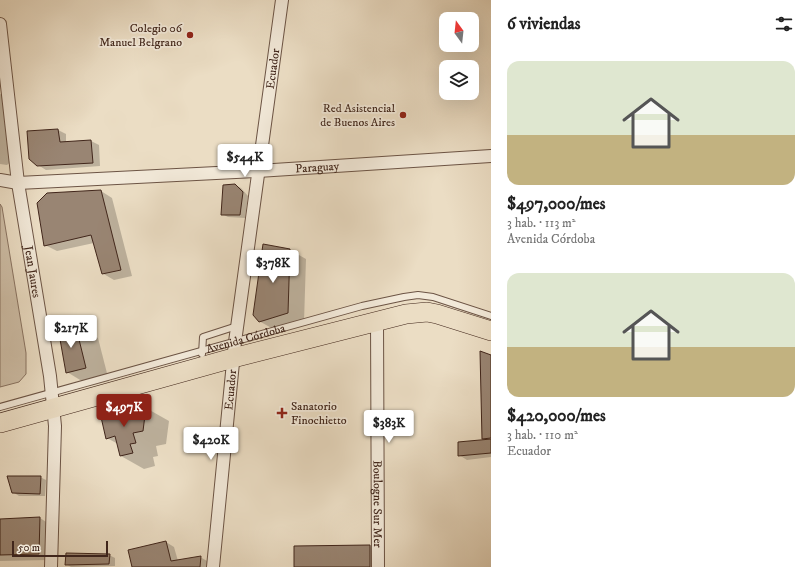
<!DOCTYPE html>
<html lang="es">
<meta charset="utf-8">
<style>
body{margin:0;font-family:"IM FELL DW Pica",serif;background:#f2f2f2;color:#222;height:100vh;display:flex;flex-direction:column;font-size:15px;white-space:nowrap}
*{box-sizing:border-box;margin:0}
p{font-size:13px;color:#767676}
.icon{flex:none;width:22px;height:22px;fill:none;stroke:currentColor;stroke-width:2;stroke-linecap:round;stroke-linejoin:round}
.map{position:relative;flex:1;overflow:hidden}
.details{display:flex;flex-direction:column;background:#fff;width:320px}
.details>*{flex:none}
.needle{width:26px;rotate:345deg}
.tools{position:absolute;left:439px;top:12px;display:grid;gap:8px}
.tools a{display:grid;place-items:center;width:40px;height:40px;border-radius:8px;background:#fff;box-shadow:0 4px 16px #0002;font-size:20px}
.scale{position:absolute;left:12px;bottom:10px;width:96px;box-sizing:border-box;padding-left:4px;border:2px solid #41261b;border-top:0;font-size:11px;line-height:14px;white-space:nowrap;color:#41261b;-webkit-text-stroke:3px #f2e9d9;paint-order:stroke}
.price{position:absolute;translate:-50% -34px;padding:0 9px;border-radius:4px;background:#fff;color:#222;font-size:13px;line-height:26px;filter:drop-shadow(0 1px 2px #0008)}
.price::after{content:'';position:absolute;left:50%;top:24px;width:12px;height:9px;margin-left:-6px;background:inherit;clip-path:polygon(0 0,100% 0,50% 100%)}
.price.active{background:#8f2418;color:#fff}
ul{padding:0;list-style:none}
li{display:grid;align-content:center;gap:8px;height:212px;padding:0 16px}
li span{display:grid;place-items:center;height:124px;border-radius:12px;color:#555}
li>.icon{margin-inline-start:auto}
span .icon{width:72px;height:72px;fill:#fffc;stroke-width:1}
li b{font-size:17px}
h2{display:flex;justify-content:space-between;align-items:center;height:48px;padding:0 16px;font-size:17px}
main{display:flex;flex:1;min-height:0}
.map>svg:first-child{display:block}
.green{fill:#cebea7;stroke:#887261}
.shadow{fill:#0003}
.building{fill:#998573;stroke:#41261b}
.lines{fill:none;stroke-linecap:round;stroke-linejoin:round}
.lane-casing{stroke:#6c5445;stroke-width:8}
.street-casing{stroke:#6c5445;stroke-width:14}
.primary-casing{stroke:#41261b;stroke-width:20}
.lane{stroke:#f2e9d9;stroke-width:6}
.street{stroke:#f2e9d9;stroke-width:12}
.primary{stroke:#ebddc4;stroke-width:19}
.poi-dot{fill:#8f2418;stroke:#f2e9d9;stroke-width:1.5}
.labels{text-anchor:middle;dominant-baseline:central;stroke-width:3.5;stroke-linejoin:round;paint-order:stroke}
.poi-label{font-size:12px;fill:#41261b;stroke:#f2e9d9;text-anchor:end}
.street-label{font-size:12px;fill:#41261b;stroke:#f2e9d9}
</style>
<main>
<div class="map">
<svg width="491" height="567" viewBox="0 0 491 567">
<rect width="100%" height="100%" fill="#ebddc4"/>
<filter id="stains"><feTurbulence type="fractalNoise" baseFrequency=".005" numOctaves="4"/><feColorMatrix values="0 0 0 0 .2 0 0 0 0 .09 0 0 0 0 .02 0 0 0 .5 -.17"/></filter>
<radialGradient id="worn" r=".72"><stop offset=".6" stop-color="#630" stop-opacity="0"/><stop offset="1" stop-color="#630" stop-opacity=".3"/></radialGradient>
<path class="green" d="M 0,204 L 2,207 L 26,353 L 26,374 L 19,382 L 0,387 Z"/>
<g class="shadow">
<path d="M 0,94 L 5,96 L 13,160 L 7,165 L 0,164 Z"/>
<path d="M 58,130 L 66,134 L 66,142 L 91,141 L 99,145 L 100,166 L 46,170 L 38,165 L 28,132 Z"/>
<path d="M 235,185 L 241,188 L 248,196 L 245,218 L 228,217 L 222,214 Z"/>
<path d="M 101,191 L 112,198 L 132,276 L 114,280 L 102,273 L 94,243 L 57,251 L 45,245 Z"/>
<path d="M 263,245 L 290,250 L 306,259 L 304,322 L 275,330 L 259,321 Z"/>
<path d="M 75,324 L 98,338 L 109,381 L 90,386 L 67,372 Z"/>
<path d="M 481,353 L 491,356 L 491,457 L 467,460 L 459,455 L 483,440 Z"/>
<path d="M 146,408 L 169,421 L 166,444 L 156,446 L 158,456 L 153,457 L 155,466 L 144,469 L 121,456 L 118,444 L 107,438 Z"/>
<path d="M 40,477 L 46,480 L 45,496 L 19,496 L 13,492 Z"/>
<path d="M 40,518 L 51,525 L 50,560 L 0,561 L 0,520 Z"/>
<path d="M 166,542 L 174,547 L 178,561 L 200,557 L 209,562 L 208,567 L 133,567 Z"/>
<path d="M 370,546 L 382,553 L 382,567 L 295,567 L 295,547 Z"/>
<path d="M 109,555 L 115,558 L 115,566 L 71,567 L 66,564 Z"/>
</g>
<g class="building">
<path d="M 58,129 L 60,142 L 91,140 L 93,163 L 37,166 L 29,159 L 27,131 Z"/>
<path d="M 235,184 L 243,192 L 240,215 L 221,215 L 223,185 Z"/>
<path d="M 101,190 L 121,270 L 102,274 L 91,235 L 44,246 L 37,203 L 47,193 Z"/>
<path d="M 263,244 L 290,249 L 288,313 L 259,322 L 253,315 Z"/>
<path d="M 75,323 L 86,368 L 66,373 L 58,328 Z"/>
<path d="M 480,351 L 491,355 L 491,438 L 482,439 Z"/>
<path d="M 146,407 L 143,431 L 133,433 L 136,443 L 130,444 L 133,453 L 120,456 L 115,436 L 106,439 L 101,417 Z"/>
<path d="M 491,439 L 491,453 L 458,456 L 458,442 Z"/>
<path d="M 7,476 L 41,476 L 40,494 L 12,493 Z"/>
<path d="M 40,517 L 39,554 L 0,555 L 0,519 Z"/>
<path d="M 166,541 L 171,561 L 201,556 L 200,567 L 132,567 L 128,550 Z"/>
<path d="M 370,545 L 370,567 L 294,567 L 294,546 Z"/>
<path d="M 66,553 L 110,554 L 109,564 L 65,565 Z"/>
</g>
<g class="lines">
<defs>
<g id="lane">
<path d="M 202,354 L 203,337 L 237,326"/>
<path id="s1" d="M 0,407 L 362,306 L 404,297 L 418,295 L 433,297 L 491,316"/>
</g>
<g id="street">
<path id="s2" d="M 0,24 L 18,183 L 50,376 L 55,426 L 51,567"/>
<path id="s3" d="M 0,180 L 18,183 L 258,171 L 491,156"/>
<path id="s4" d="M 377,321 L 378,567"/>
<path id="s5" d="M 213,567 L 235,342 L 282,0"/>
</g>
<path id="primary" d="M 0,423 L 233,358 L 406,314 L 427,312 L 437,314 L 491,331"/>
</defs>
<use href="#lane" class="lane-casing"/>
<use href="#street" class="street-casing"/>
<use href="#primary" class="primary-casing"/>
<use href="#lane" class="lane"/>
<use href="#street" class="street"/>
<use href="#primary" class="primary"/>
</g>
<g class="poi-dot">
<circle cx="190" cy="35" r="4"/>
<circle cx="403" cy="115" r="4"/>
<path d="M280 407h4v4h4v4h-4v4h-4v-4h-4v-4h4z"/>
</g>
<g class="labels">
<g class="poi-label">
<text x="182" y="28">Colegio 06<tspan x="182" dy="14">Manuel Belgrano</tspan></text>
<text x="395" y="108">Red Asistencial<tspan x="395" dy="14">de Buenos Aires</tspan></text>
<text x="291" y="406" text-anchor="start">Sanatorio<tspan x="291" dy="14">Finochietto</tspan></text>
</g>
<g class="street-label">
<text stroke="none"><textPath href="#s5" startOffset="502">Ecuador</textPath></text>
<text stroke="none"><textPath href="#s3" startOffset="318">Paraguay</textPath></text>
<text stroke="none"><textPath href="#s2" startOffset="250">Jean Jaures</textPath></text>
<text stroke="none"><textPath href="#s1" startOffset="255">Avenida Córdoba</textPath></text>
<text stroke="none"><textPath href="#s5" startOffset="178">Ecuador</textPath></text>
<text stroke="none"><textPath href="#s4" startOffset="183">Boulogne Sur Mer</textPath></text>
</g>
</g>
<rect width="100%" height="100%" filter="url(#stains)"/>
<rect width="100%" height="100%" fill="url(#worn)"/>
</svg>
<div class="tools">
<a><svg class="needle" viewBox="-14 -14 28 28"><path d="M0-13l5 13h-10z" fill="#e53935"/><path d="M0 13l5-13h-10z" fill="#767676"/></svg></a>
<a><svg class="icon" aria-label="layers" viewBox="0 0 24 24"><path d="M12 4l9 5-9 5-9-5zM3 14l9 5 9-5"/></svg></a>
</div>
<div class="scale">50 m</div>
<b class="price" style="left:245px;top:178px">$544K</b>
<b class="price" style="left:273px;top:284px">$378K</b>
<b class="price" style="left:71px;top:349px">$217K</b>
<b class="price active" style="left:124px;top:428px">$497K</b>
<b class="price" style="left:389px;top:444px">$383K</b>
<b class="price" style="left:211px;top:461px">$420K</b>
</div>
<section class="details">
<h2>6 viviendas<svg class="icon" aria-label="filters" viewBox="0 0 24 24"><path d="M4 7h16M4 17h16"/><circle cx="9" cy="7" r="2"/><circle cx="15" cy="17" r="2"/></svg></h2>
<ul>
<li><span style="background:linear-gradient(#dfe7d0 60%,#c2b280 0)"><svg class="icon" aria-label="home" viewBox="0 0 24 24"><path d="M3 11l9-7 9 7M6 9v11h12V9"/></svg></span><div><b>$497,000/mes</b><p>3 hab. · 113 m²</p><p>Avenida Córdoba</p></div></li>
<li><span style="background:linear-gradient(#dfe7d0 60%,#c2b280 0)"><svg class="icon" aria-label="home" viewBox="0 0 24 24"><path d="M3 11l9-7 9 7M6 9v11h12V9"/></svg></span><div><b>$420,000/mes</b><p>3 hab. · 110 m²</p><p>Ecuador</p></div></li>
</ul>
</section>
</main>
